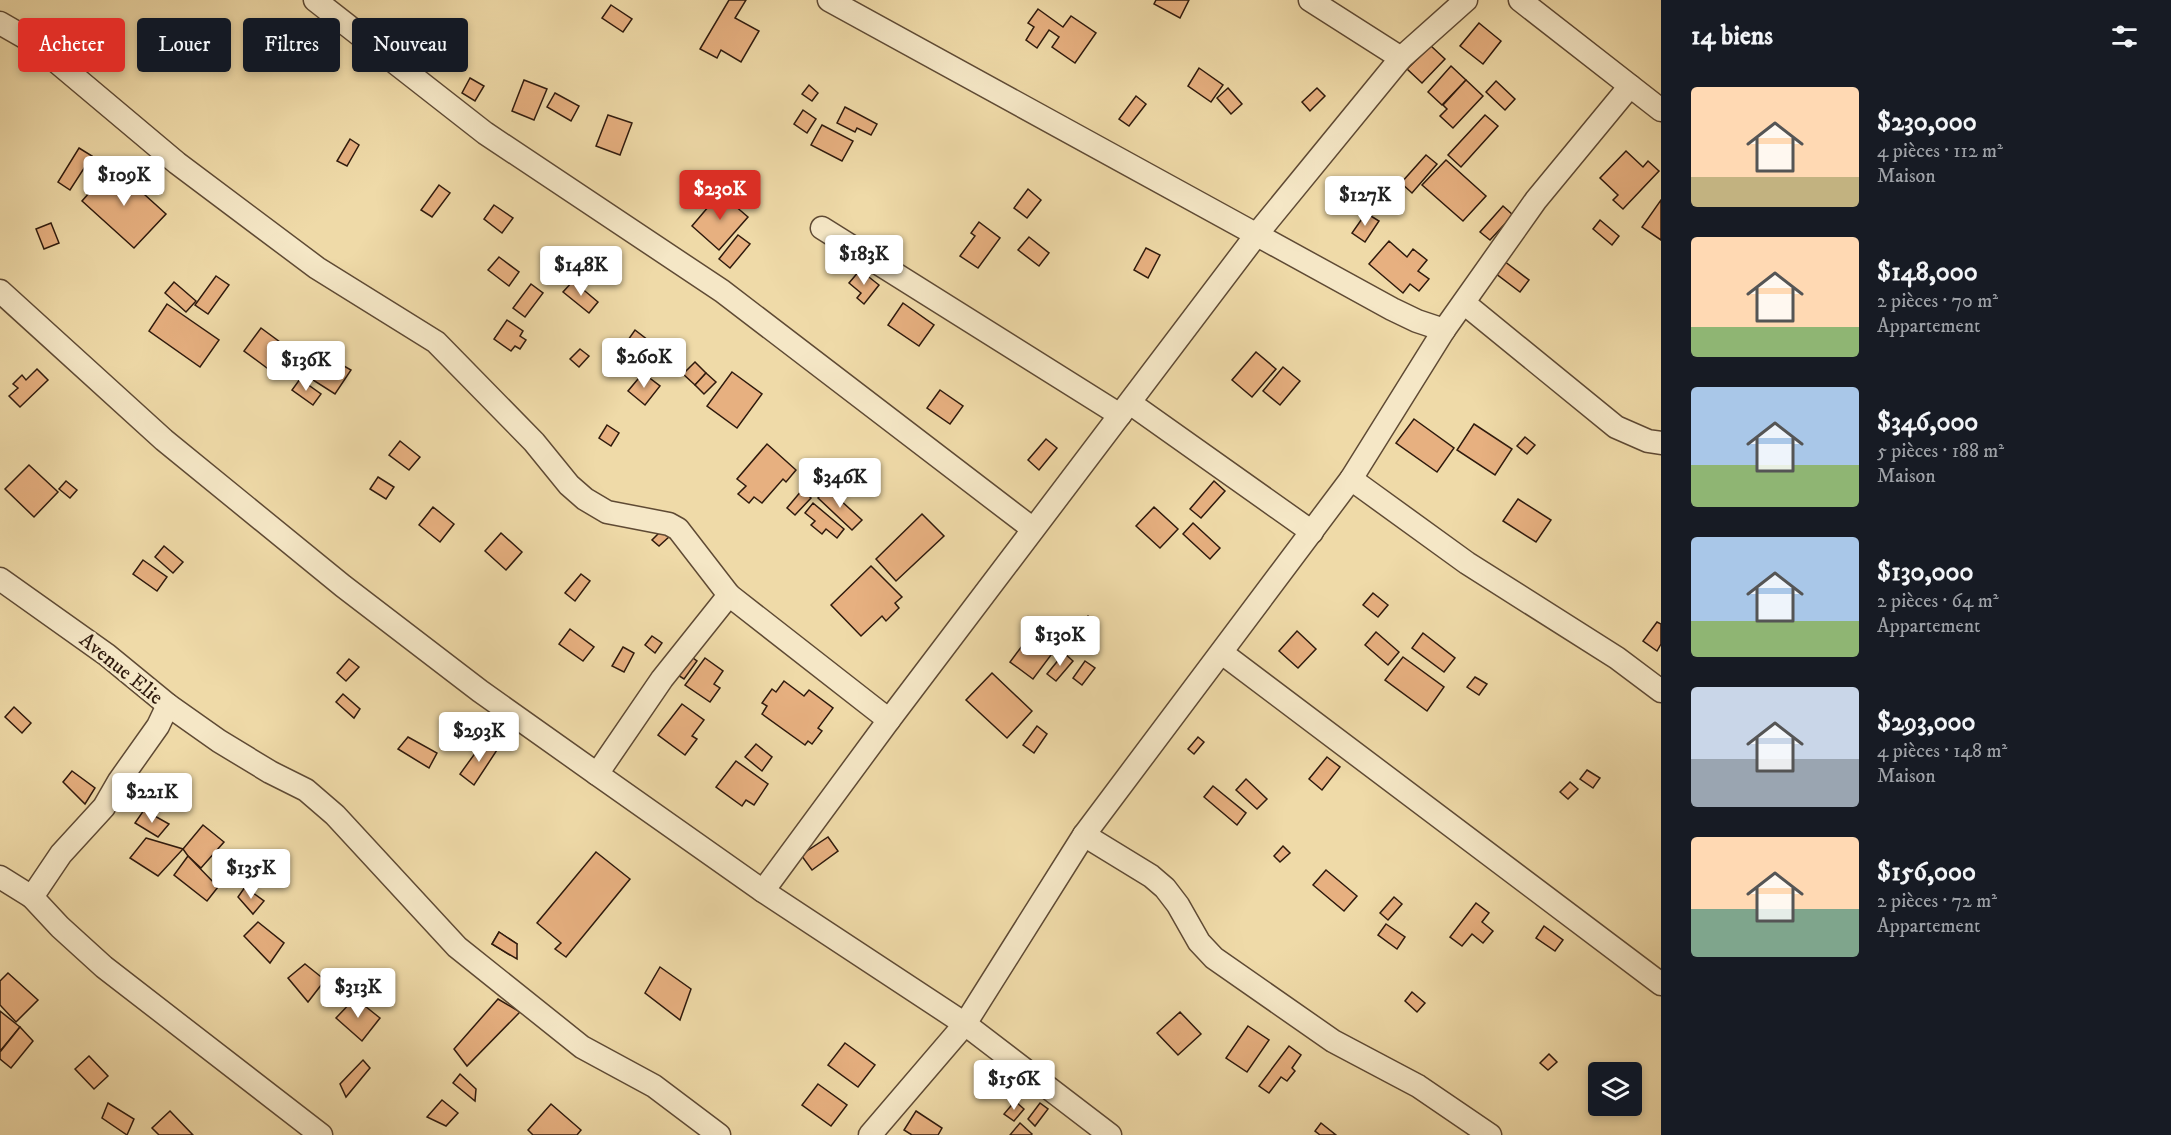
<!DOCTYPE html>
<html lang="fr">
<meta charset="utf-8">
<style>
body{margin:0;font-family:"IM FELL DW Pica",serif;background:#20242c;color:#f1f3f6;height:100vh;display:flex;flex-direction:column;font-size:22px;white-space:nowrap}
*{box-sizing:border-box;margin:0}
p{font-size:20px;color:#9ea1a6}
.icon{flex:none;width:33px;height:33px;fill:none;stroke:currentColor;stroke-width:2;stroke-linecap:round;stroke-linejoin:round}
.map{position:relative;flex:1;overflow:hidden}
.side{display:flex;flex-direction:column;background:#171b24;width:510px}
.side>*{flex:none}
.banner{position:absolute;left:18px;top:18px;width:570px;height:54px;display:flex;gap:12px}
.controls{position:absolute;left:1588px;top:1062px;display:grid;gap:12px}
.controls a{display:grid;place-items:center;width:54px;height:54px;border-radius:6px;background:#171b24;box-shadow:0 3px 9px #0003;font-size:30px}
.price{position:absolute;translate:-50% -51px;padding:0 14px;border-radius:6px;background:#fff;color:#222;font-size:20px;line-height:39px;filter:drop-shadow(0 2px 3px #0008)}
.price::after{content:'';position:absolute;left:50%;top:36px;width:18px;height:14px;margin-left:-9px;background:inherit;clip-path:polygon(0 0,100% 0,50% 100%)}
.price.selected{background:#d93025;color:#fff}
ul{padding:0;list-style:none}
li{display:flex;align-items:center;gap:18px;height:150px;padding:0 30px}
li span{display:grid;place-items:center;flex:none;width:168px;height:120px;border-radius:6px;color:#555}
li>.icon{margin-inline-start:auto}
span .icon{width:72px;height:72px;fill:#fffc;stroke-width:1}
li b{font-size:26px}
h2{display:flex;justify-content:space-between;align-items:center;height:72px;padding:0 30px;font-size:26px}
.chip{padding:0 21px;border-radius:6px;background:#171b24;box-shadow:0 3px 9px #0003;font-size:21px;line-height:54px}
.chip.selected{background:#d93025;color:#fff}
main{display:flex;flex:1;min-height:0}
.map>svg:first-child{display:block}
.building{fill:#e7b080;stroke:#2f1a0d;stroke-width:1.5}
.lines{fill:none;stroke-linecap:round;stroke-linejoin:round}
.street-casing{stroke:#5f4a34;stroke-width:25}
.street{stroke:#f5e7c6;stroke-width:22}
.labels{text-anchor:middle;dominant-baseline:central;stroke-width:6;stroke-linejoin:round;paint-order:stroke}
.street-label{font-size:21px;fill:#2f1a0d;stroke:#f5e7c6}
</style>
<main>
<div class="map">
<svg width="1661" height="1135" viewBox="0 0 1661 1135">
<rect width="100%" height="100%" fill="#efdaa8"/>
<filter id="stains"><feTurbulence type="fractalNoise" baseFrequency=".00333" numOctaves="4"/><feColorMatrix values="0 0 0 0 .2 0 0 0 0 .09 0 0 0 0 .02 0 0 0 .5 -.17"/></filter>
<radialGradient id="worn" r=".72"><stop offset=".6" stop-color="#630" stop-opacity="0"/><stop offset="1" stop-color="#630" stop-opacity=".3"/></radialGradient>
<g class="building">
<path d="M 729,0 L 746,0 L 735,18 L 759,31 L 741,62 L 721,50 L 717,58 L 700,49 Z"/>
<path d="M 1156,0 L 1189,0 L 1180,18 L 1154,4 Z"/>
<path d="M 611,5 L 632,19 L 623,32 L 602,18 Z"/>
<path d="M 1038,9 L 1063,27 L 1071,16 L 1096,33 L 1075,63 L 1052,47 L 1059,37 L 1049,30 L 1037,48 L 1026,40 L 1034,27 L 1028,23 Z"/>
<path d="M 105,21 L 121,35 L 112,46 L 96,32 Z"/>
<path d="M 1479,23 L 1501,41 L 1483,64 L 1460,46 Z"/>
<path d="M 1431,46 L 1445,59 L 1422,83 L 1407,69 Z"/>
<path d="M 1451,66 L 1466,80 L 1442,105 L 1428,92 Z"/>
<path d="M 1199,68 L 1223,85 L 1211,102 L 1188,86 Z"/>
<path d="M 470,78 L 484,86 L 475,101 L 462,93 Z"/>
<path d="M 524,80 L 547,89 L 534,120 L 512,111 Z"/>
<path d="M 1466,80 L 1483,96 L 1453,128 L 1440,116 L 1447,109 L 1443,105 Z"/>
<path d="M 1496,81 L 1515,99 L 1505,110 L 1486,92 Z"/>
<path d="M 809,85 L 818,93 L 812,101 L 802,94 Z"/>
<path d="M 1228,88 L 1242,104 L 1231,114 L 1217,98 Z"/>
<path d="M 1317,88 L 1325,96 L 1310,111 L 1302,102 Z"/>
<path d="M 555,93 L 579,106 L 571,121 L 547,107 Z"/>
<path d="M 1136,96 L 1146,104 L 1129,126 L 1119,119 Z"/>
<path d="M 845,107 L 877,124 L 871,135 L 857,128 L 855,132 L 837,123 Z"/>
<path d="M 803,110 L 816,119 L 807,133 L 794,124 Z"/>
<path d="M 608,115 L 632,123 L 620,155 L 596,146 Z"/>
<path d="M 1485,115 L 1498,126 L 1461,167 L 1448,155 Z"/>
<path d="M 822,125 L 853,141 L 842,161 L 811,145 Z"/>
<path d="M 350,139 L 359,145 L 347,166 L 337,161 Z"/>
<path d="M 79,148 L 92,156 L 70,190 L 58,182 Z"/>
<path d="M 1626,151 L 1643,167 L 1648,161 L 1659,171 L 1623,209 L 1613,200 L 1618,195 L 1600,178 Z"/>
<path d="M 1426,155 L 1437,164 L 1412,193 L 1401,183 Z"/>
<path d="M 1446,160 L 1486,196 L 1463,221 L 1422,185 Z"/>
<path d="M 113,166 L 166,214 L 134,248 L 82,201 Z"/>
<path d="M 439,185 L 450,193 L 432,217 L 421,210 Z"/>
<path d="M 1028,189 L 1041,200 L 1027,218 L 1014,208 Z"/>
<path d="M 720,193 L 748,217 L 719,250 L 692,226 Z"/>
<path d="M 1661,200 L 1661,240 L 1642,227 Z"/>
<path d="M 494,205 L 513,218 L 502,233 L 484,219 Z"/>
<path d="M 1503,206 L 1513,215 L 1490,240 L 1480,232 Z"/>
<path d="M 1366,213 L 1379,221 L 1365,242 L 1352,233 Z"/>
<path d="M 1600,220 L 1619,236 L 1612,245 L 1593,229 Z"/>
<path d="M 979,222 L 1000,238 L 978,268 L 960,256 L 975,236 L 971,233 Z"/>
<path d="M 51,223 L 59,243 L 44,249 L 36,229 Z"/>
<path d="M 738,235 L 750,244 L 730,268 L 719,259 Z"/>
<path d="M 1029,237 L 1049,253 L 1039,266 L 1018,250 Z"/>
<path d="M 1389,241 L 1407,257 L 1413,249 L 1427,260 L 1418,271 L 1429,279 L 1419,291 L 1410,284 L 1403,293 L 1369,264 Z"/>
<path d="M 1146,248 L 1160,255 L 1148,278 L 1134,270 Z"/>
<path d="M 499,257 L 519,272 L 509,286 L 488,270 Z"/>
<path d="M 1504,261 L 1529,280 L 1520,292 L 1495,273 Z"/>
<path d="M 860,270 L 879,285 L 864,304 L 857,298 L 861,293 L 849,283 Z"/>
<path d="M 216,276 L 229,285 L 208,314 L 195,305 Z"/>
<path d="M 573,281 L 598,302 L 589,313 L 563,292 Z"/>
<path d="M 174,282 L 196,301 L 186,312 L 165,293 Z"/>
<path d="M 531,284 L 543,293 L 525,317 L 513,308 Z"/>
<path d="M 903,303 L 934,325 L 919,346 L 888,325 Z"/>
<path d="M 167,304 L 219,340 L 200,367 L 149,331 Z"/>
<path d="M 507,320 L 523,331 L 520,336 L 526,340 L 520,349 L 515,346 L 511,351 L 494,339 Z"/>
<path d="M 261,328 L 288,348 L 271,371 L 244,351 Z"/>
<path d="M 635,330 L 653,344 L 646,354 L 628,340 Z"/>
<path d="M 320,344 L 334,352 L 330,358 L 351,370 L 335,394 L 302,373 Z"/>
<path d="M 580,349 L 589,356 L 579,367 L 570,359 Z"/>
<path d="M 1256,352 L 1276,369 L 1252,397 L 1232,380 Z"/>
<path d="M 695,362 L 706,373 L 695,385 L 683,374 Z"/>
<path d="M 1283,367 L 1300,381 L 1280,405 L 1263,391 Z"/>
<path d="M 37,369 L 48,380 L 20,407 L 9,396 L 18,388 L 13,384 L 22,375 L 26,380 Z"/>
<path d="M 732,372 L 762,394 L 737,428 L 707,406 Z"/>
<path d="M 643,373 L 660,386 L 645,405 L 628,391 Z"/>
<path d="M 706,373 L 716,382 L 704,394 L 695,385 Z"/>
<path d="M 300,379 L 321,394 L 313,405 L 292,390 Z"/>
<path d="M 940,390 L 963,406 L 950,424 L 927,408 Z"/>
<path d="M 1414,419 L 1454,448 L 1437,472 L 1396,443 Z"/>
<path d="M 1474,424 L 1512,449 L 1495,475 L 1457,450 Z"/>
<path d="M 607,425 L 619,433 L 611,446 L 599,438 Z"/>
<path d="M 1525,437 L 1535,445 L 1527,454 L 1517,446 Z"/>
<path d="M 1046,439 L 1057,448 L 1039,470 L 1028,460 Z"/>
<path d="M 400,441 L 420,457 L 409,470 L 389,455 Z"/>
<path d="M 767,444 L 796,470 L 786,482 L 783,479 L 762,503 L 754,497 L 749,503 L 738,494 L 746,486 L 737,479 Z"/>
<path d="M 29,465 L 58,492 L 34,517 L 5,489 Z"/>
<path d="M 378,477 L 394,487 L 386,499 L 370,489 Z"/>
<path d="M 66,481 L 77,490 L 70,498 L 59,489 Z"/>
<path d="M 1214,481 L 1225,491 L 1201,518 L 1190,509 Z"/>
<path d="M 827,488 L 862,520 L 852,530 L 818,498 Z"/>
<path d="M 802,490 L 811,498 L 795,515 L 787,508 Z"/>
<path d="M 1518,499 L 1551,520 L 1536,542 L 1503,521 Z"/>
<path d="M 813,503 L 844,529 L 837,538 L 826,529 L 822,534 L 811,525 L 815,521 L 805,513 Z"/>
<path d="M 433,507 L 454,524 L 440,542 L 419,525 Z"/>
<path d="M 1154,507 L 1178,529 L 1160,548 L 1136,526 Z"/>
<path d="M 922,514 L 944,536 L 896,581 L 876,559 Z"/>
<path d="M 1193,523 L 1220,548 L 1210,559 L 1183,534 Z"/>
<path d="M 663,529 L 670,536 L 659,546 L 652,540 Z"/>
<path d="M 501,533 L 522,552 L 506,570 L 485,551 Z"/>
<path d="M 164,546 L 183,562 L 173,573 L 155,557 Z"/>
<path d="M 143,560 L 167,577 L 157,591 L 133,574 Z"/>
<path d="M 871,566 L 902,597 L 895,603 L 899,608 L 886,621 L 882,616 L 861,636 L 831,605 Z"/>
<path d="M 581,574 L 590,581 L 575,601 L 565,593 Z"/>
<path d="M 1373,593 L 1388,605 L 1378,617 L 1363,605 Z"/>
<path d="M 1088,616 L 1097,624 L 1081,644 L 1071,636 Z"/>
<path d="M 1657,622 L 1661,624 L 1661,644 L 1657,651 L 1643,641 Z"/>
<path d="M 1037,626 L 1060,643 L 1033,679 L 1010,662 Z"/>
<path d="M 570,629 L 594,647 L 583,661 L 559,644 Z"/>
<path d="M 1297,631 L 1316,649 L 1298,668 L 1279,651 Z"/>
<path d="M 1376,632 L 1399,652 L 1388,665 L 1365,645 Z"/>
<path d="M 1423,633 L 1455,658 L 1444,672 L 1412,648 Z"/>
<path d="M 652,636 L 662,643 L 655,653 L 645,645 Z"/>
<path d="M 623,647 L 634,653 L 624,672 L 612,666 Z"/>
<path d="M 686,653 L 697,661 L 684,679 L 673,672 Z"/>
<path d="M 1064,653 L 1073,661 L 1056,681 L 1047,674 Z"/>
<path d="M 1403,657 L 1444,687 L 1427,711 L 1385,680 Z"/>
<path d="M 705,658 L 723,671 L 714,684 L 720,688 L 710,702 L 685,685 Z"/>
<path d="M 349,659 L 359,667 L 346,681 L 337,673 Z"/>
<path d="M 1085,661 L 1095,668 L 1082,685 L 1073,678 Z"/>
<path d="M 992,673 L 1032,711 L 1007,738 L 966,700 Z"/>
<path d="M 1475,677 L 1487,684 L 1479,695 L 1467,687 Z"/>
<path d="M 784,681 L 804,696 L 809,690 L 833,708 L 818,728 L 822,731 L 812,744 L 808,741 L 805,745 L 762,714 L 767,706 L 762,703 L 772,689 L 776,692 Z"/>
<path d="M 343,694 L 360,709 L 354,718 L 336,702 Z"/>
<path d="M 682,704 L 704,720 L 692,736 L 697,739 L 685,755 L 658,735 Z"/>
<path d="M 14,707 L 31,723 L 22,733 L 5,717 Z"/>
<path d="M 1037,726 L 1047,734 L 1034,753 L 1023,745 Z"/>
<path d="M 408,737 L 437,753 L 429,768 L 398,749 Z"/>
<path d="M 1198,737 L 1204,742 L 1194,754 L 1188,749 Z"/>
<path d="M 484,741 L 497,750 L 474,785 L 460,774 Z"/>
<path d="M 756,744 L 772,757 L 762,771 L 745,757 Z"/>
<path d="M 1327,757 L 1340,767 L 1322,790 L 1309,779 Z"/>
<path d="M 736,761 L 768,784 L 754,805 L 746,800 L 742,806 L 716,787 Z"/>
<path d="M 1587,770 L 1600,778 L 1593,788 L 1580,779 Z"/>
<path d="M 72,771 L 95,788 L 85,804 L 63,782 Z"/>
<path d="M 138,774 L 146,780 L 133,800 L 123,791 Z"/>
<path d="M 1246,779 L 1267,799 L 1257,809 L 1236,790 Z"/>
<path d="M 1570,782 L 1578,789 L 1568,799 L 1560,792 Z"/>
<path d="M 1213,786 L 1246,813 L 1237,825 L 1204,797 Z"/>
<path d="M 144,810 L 169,824 L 158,837 L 135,823 Z"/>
<path d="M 203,825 L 224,842 L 201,868 L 188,856 L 183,849 Z"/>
<path d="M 828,837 L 838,851 L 812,870 L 801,855 Z"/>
<path d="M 146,838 L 183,849 L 158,876 L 130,858 Z"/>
<path d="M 1283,846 L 1290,853 L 1280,862 L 1274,856 Z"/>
<path d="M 596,852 L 630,879 L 566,957 L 555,949 L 561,943 L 537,923 Z"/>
<path d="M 188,856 L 218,887 L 207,901 L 174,875 Z"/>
<path d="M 1326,870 L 1357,896 L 1344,911 L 1313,885 Z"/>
<path d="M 245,887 L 264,901 L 253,914 L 238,897 Z"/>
<path d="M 1394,897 L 1402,904 L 1388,920 L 1380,913 Z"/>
<path d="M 1476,903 L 1489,913 L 1482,922 L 1493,931 L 1483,943 L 1472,934 L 1462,946 L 1450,937 Z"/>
<path d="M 258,922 L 284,943 L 270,963 L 244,936 Z"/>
<path d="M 1386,924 L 1405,937 L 1397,949 L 1378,935 Z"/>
<path d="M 1544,926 L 1563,940 L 1555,951 L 1536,938 Z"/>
<path d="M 499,932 L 517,944 L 510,955 L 492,944 Z"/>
<path d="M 499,932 L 517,944 L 517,959 L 492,944 Z"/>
<path d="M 305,964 L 325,980 L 308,1002 L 288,978 Z"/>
<path d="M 660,967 L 691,989 L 680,1020 L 645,993 Z"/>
<path d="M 8,973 L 38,1000 L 16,1022 L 0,1005 L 0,981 Z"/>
<path d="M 1412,992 L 1425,1003 L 1417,1012 L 1405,1001 Z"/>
<path d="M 355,998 L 380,1018 L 362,1041 L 336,1018 Z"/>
<path d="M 498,999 L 520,1012 L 467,1066 L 454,1049 Z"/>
<path d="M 0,1011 L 20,1027 L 1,1050 L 0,1050 Z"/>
<path d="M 1180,1012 L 1201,1034 L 1178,1055 L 1157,1033 Z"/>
<path d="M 1248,1026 L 1269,1040 L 1247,1072 L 1226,1058 Z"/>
<path d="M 20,1027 L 33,1041 L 11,1068 L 0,1059 L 0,1052 Z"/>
<path d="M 845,1043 L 875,1065 L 858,1087 L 828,1065 Z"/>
<path d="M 1289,1046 L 1301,1055 L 1292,1068 L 1295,1071 L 1287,1081 L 1281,1077 L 1269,1093 L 1259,1086 Z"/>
<path d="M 1549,1054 L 1557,1062 L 1548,1070 L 1540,1063 Z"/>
<path d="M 89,1056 L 108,1076 L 94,1089 L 75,1069 Z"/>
<path d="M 363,1060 L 370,1068 L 346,1097 L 340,1084 Z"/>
<path d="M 460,1074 L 476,1089 L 475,1101 L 453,1083 Z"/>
<path d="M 818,1084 L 847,1105 L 831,1126 L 802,1105 Z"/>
<path d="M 442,1100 L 458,1113 L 446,1126 L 427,1117 Z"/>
<path d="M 1015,1101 L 1024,1109 L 1014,1121 L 1004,1114 Z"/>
<path d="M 108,1103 L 134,1119 L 127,1135 L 102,1118 Z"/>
<path d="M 1040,1103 L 1048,1109 L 1035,1126 L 1028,1119 Z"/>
<path d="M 551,1104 L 581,1130 L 577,1135 L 533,1135 L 528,1130 Z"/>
<path d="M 170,1111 L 193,1135 L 159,1135 L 152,1128 Z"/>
<path d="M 916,1111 L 942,1128 L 938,1135 L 912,1135 L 904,1130 Z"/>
<path d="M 1020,1123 L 1032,1134 L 1031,1135 L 1010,1135 Z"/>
<path d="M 1321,1123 L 1336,1135 L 1320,1135 L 1315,1131 Z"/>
</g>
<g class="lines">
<defs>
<g id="street">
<path d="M 315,0 L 485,133 L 722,291 L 1033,529"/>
<path d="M 829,0 L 1392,309 L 1417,321 L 1444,330"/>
<path d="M 1310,0 L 1401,58"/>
<path d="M 1520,0 L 1661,110"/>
<path d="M 0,23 L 33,42 L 177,163 L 317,268 L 436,342 L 534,442 L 569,485 L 585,499 L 607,512 L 669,524 L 678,529 L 729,595"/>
<path d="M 822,228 L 1120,415"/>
<path d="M 0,291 L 164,440 L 343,586 L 480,691 L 597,774"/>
<path d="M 1464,303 L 1616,427 L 1648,441 L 1661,443"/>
<path d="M 1130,403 L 1312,532"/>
<path d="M 1351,479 L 1467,563 L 1617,658 L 1661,691"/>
<path d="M 0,579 L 107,655 L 168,705 L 219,741 L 270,772 L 306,790 L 335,815 L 457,947 L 582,1047 L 654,1086 L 719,1135"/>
<path d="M 1222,653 L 1661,984"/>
<path d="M 889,720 L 729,595 L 662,679 L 597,774 L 763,891 L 965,1024 L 1110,1135"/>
<path d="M 1084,835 L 1151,876 L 1165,888 L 1178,905 L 1199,942 L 1214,958 L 1333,1041 L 1418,1086 L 1490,1135"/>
<path d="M 0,877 L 32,897 L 60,927 L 104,967 L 321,1135"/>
<path d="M 763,891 L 889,720 L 1257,234 L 1401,58 L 1466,0"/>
<path d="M 32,897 L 61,854 L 104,807 L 119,781 L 158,726 L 168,705"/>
<path d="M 870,1135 L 965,1024 L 1084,835 L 1351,479 L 1444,330 L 1536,200 L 1630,86"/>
</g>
</defs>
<use href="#street" class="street-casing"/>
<use href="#street" class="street"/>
</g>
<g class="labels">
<g class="street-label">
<text transform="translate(121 669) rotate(39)">Avenue Elie</text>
</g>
</g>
<rect width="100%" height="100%" filter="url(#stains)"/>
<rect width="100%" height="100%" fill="url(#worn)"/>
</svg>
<div class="controls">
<a><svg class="icon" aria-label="layers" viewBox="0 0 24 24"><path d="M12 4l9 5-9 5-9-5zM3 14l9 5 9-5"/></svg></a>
</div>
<b class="price" style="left:124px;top:207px">$109K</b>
<b class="price selected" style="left:720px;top:221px">$230K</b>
<b class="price" style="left:1365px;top:227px">$127K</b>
<b class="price" style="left:864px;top:286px">$183K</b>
<b class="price" style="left:581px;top:297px">$148K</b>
<b class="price" style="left:644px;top:389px">$260K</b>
<b class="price" style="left:306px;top:392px">$136K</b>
<b class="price" style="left:840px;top:509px">$346K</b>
<b class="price" style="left:1060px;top:667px">$130K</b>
<b class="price" style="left:479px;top:763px">$293K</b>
<b class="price" style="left:152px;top:824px">$221K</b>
<b class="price" style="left:251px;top:900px">$135K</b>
<b class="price" style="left:358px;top:1019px">$313K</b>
<b class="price" style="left:1014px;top:1111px">$156K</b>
<div class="banner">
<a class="chip selected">Acheter</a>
<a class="chip">Louer</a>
<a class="chip">Filtres</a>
<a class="chip">Nouveau</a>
</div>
</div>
<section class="side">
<h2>14 biens<svg class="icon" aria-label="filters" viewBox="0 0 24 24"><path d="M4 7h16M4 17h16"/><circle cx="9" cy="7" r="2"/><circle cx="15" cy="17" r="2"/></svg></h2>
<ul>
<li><span style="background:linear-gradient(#ffd9b3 75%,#c2b280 0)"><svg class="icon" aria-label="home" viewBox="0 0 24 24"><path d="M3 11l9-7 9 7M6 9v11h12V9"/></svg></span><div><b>$230,000</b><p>4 pièces · 112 m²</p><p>Maison</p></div></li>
<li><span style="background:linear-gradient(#ffd9b3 75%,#8fb573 0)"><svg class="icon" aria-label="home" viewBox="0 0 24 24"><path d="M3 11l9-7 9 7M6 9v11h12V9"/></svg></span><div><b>$148,000</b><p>2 pièces · 70 m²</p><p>Appartement</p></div></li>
<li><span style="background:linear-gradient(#a9c7e8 65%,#8fb573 0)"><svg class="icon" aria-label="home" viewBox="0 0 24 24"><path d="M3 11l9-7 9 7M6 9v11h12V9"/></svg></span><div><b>$346,000</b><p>5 pièces · 188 m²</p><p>Maison</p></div></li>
<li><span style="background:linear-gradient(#a9c7e8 70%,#8fb573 0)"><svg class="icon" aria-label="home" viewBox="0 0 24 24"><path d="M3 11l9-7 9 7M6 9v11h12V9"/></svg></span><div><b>$130,000</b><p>2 pièces · 64 m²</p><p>Appartement</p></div></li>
<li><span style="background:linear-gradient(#c9d6e8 60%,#9aa5b1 0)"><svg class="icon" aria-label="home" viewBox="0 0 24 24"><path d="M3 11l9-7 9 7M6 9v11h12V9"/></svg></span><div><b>$293,000</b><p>4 pièces · 148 m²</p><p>Maison</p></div></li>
<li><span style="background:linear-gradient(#ffd9b3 60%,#7fa58c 0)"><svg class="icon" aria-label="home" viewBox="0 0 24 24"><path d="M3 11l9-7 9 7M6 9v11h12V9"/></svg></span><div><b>$156,000</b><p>2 pièces · 72 m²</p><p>Appartement</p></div></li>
</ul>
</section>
</main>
